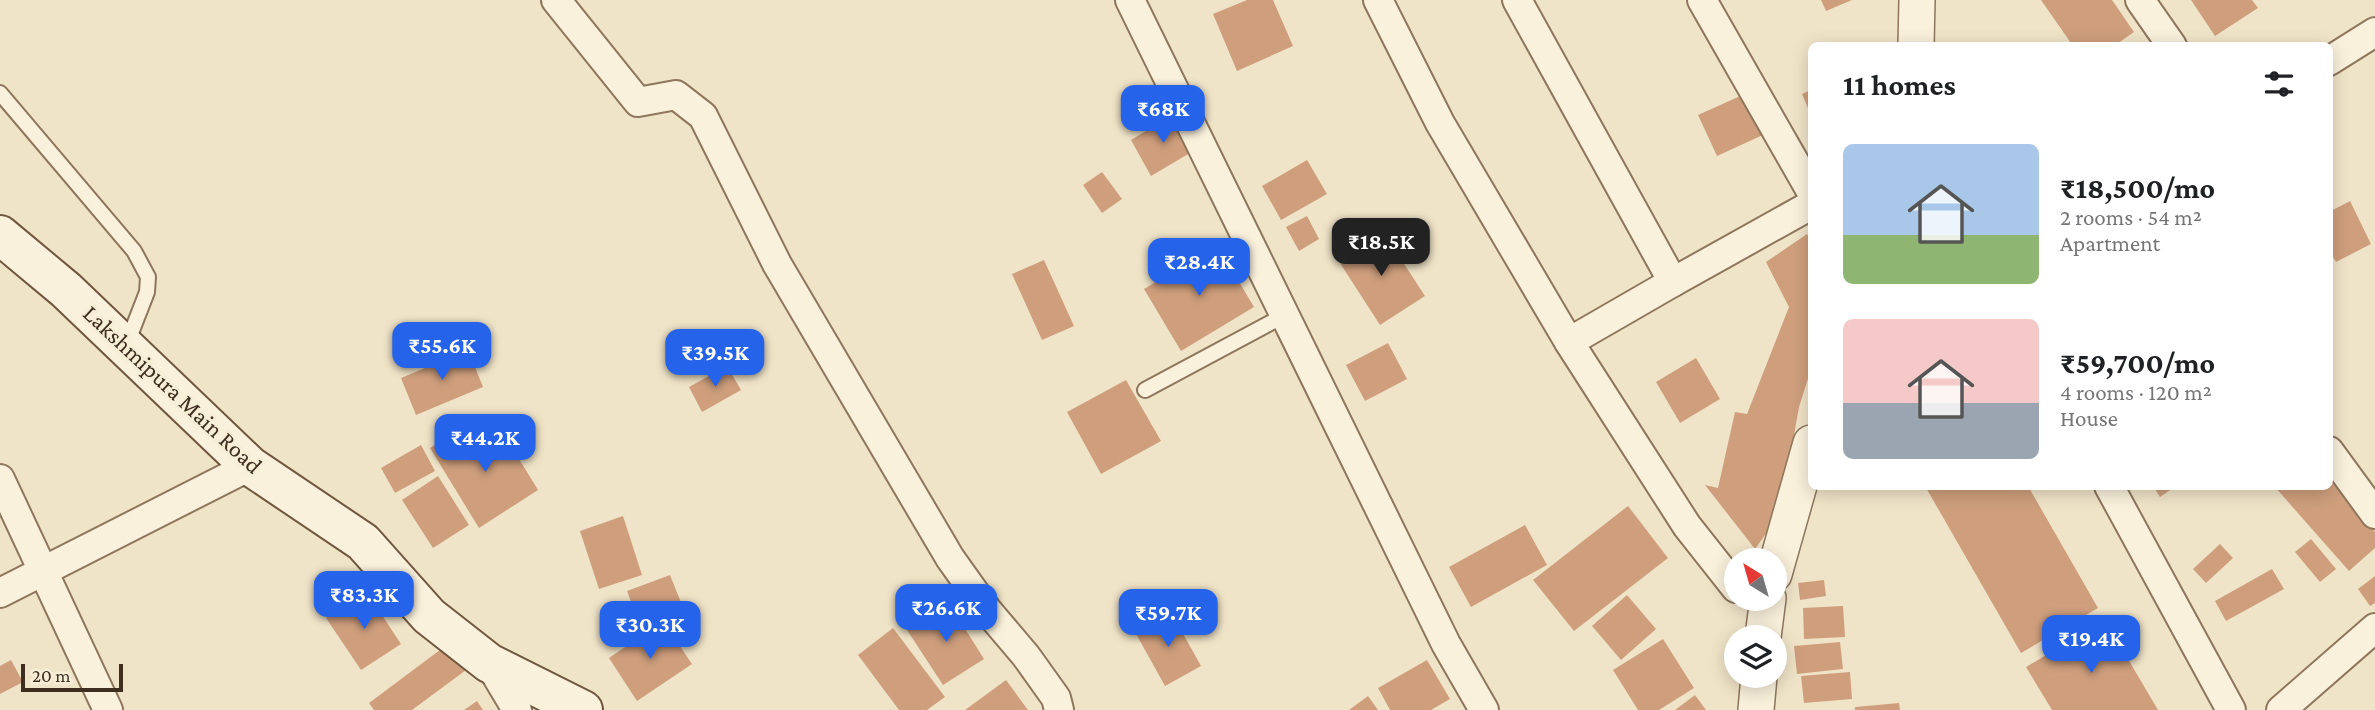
<!DOCTYPE html>
<meta charset="utf-8">
<style>
body{margin:0;font-family:"Crimson Pro",serif;background:#f2f2f2;color:#202124;height:100vh;display:flex;flex-direction:column;font-size:26px;white-space:nowrap}
*{box-sizing:border-box;margin:0}
p{font-size:23px;color:#757577}
.icon{flex:none;width:38px;height:38px;fill:none;stroke:currentColor;stroke-width:2;stroke-linecap:round;stroke-linejoin:round}
.map{position:relative;flex:1;overflow:hidden}
.drawer{position:absolute;left:1808px;top:42px;width:525px;height:448px;display:flex;flex-direction:column;background:#fff;border-radius:10px;box-shadow:0 4px 18px #0003}
.drawer>*{flex:none}
.needle{width:46px;rotate:323deg}
.controls{position:absolute;left:1724px;top:548px;display:grid;gap:14px}
.controls a{display:grid;place-items:center;width:63px;height:63px;border-radius:50%;background:#fff;box-shadow:0 4px 18px #0003;font-size:35px}
.scale{position:absolute;left:21px;bottom:18px;width:102px;box-sizing:border-box;padding-left:7px;border:4px solid #3d2e20;border-top:0;font-size:19px;line-height:24px;white-space:nowrap;color:#3d2e20;-webkit-text-stroke:5px #f7eed8;paint-order:stroke}
.price{position:absolute;translate:-50% -60px;padding:0 16px;border-radius:14px;background:#2563eb;color:#fff;font-size:23px;line-height:46px;filter:drop-shadow(0 2px 4px #0008)}
.price::after{content:'';position:absolute;left:50%;top:42px;width:21px;height:16px;margin-left:-10px;background:inherit;clip-path:polygon(0 0,100% 0,50% 100%)}
.price.current{background:#222;color:#fff}
ul{padding:0;list-style:none}
li{display:flex;align-items:center;gap:21px;height:175px;padding:0 35px}
li span{display:grid;place-items:center;flex:none;width:196px;height:140px;border-radius:10px;color:#555}
li>.icon{margin-inline-start:auto}
span .icon{width:84px;height:84px;fill:#fffc;stroke-width:1}
li b{font-size:30px}
h2{display:flex;justify-content:space-between;align-items:center;height:84px;padding:0 35px;font-size:30px}
.map>svg:first-child{display:block}
.building{fill:#cf9f7d}
.lines{fill:none;stroke-linecap:round;stroke-linejoin:round}
.service-casing{stroke:#8d765c;stroke-width:18}
.minor-casing{stroke:#8d765c;stroke-width:32}
.tertiary-casing{stroke:#8d765c;stroke-width:38}
.secondary-casing{stroke:#6f573f;stroke-width:42}
.service{stroke:#faf1dc;stroke-width:14}
.minor{stroke:#faf1dc;stroke-width:28}
.tertiary{stroke:#faf1dc;stroke-width:35}
.secondary{stroke:#faf1dc;stroke-width:38}
.labels{text-anchor:middle;dominant-baseline:central;stroke-width:6;stroke-linejoin:round;paint-order:stroke}
.street-label{font-size:24px;fill:#3d2e20;stroke:#f7eed8}
</style>
<div class="map">
<svg width="2375" height="710" viewBox="0 0 2375 710">
<rect width="100%" height="100%" fill="#f0e4c8"/>
<g class="building">
<path d="M 1247,0 L 1273,0 L 1293,46 L 1237,71 L 1213,14 Z"/>
<path d="M 1821,0 L 1852,0 L 1826,11 Z"/>
<path d="M 2041,0 L 2112,0 L 2134,32 L 2114,46 L 2073,46 Z"/>
<path d="M 2191,0 L 2252,0 L 2258,8 L 2215,36 Z"/>
<path d="M 1811,90 L 1811,115 L 1802,94 Z"/>
<path d="M 1747,93 L 1765,134 L 1717,156 L 1698,115 Z"/>
<path d="M 1174,114 L 1195,150 L 1151,176 L 1131,140 Z"/>
<path d="M 1307,160 L 1327,194 L 1281,220 L 1262,186 Z"/>
<path d="M 1102,172 L 1122,199 L 1102,213 L 1083,185 Z"/>
<path d="M 2350,201 L 2371,244 L 2336,262 L 2329,250 L 2329,212 Z"/>
<path d="M 1307,216 L 1319,239 L 1299,251 L 1286,227 Z"/>
<path d="M 1382,230 L 1425,296 L 1380,325 L 1338,260 Z"/>
<path d="M 1807,234 L 1811,241 L 1811,369 L 1799,407 L 1780,514 L 1755,549 L 1705,485 L 1718,488 L 1735,412 L 1747,414 L 1789,307 L 1766,262 Z"/>
<path d="M 1217,245 L 1254,307 L 1181,351 L 1144,289 Z"/>
<path d="M 1044,260 L 1074,326 L 1042,340 L 1012,274 Z"/>
<path d="M 1388,343 L 1407,379 L 1365,401 L 1346,365 Z"/>
<path d="M 468,350 L 483,387 L 416,415 L 401,378 Z"/>
<path d="M 1696,358 L 1720,399 L 1680,423 L 1656,382 Z"/>
<path d="M 727,366 L 741,390 L 702,412 L 689,387 Z"/>
<path d="M 1126,380 L 1161,441 L 1101,474 L 1067,412 Z"/>
<path d="M 497,423 L 538,490 L 479,528 L 430,448 L 450,436 L 458,447 Z"/>
<path d="M 421,445 L 435,471 L 395,493 L 381,468 Z"/>
<path d="M 438,476 L 469,525 L 433,548 L 402,500 Z"/>
<path d="M 2329,479 L 2375,532 L 2375,548 L 2349,571 L 2274,486 L 2329,486 Z"/>
<path d="M 1925,486 L 2028,486 L 2098,608 L 2021,653 Z"/>
<path d="M 2153,486 L 2176,486 L 2160,497 Z"/>
<path d="M 1628,506 L 1668,558 L 1574,631 L 1533,580 Z"/>
<path d="M 623,516 L 642,575 L 599,589 L 580,531 Z"/>
<path d="M 1525,525 L 1547,565 L 1471,607 L 1449,567 Z"/>
<path d="M 2311,539 L 2336,569 L 2320,582 L 2295,552 Z"/>
<path d="M 2220,544 L 2233,558 L 2206,583 L 2193,569 Z"/>
<path d="M 2272,569 L 2284,589 L 2226,621 L 2215,601 Z"/>
<path d="M 670,575 L 682,605 L 638,620 L 627,591 Z"/>
<path d="M 2375,576 L 2375,603 L 2370,606 L 2358,589 Z"/>
<path d="M 1824,580 L 1826,596 L 1800,600 L 1798,583 Z"/>
<path d="M 366,591 L 401,644 L 361,670 L 326,618 Z"/>
<path d="M 1627,595 L 1656,629 L 1621,660 L 1592,626 Z"/>
<path d="M 949,603 L 984,659 L 943,685 L 907,630 Z"/>
<path d="M 1843,606 L 1845,637 L 1804,639 L 1803,608 Z"/>
<path d="M 1171,612 L 1201,666 L 1165,686 L 1135,632 Z"/>
<path d="M 2105,620 L 2158,710 L 2052,710 L 2026,667 Z"/>
<path d="M 663,621 L 692,664 L 637,701 L 609,658 Z"/>
<path d="M 893,628 L 945,697 L 927,710 L 899,710 L 858,655 Z"/>
<path d="M 1663,639 L 1694,688 L 1659,710 L 1638,710 L 1613,670 Z"/>
<path d="M 1840,642 L 1843,669 L 1797,674 L 1794,646 Z"/>
<path d="M 448,644 L 466,670 L 412,710 L 374,710 L 369,703 Z"/>
<path d="M 11,660 L 23,682 L 0,694 L 0,666 Z"/>
<path d="M 1427,660 L 1450,699 L 1431,710 L 1390,710 L 1378,688 Z"/>
<path d="M 1850,672 L 1852,699 L 1804,703 L 1801,676 Z"/>
<path d="M 1006,680 L 1028,710 L 965,710 Z"/>
<path d="M 1695,695 L 1706,710 L 1675,710 Z"/>
<path d="M 1368,696 L 1378,710 L 1349,710 Z"/>
<path d="M 477,701 L 483,710 L 464,710 Z"/>
<path d="M 1899,703 L 1900,710 L 1855,710 L 1855,707 Z"/>
</g>
<g class="lines">
<defs>
<g id="service">
<path d="M 0,93 L 134,251 L 148,277 L 147,292 L 126,346"/>
<path d="M 1145,390 L 1285,315"/>
</g>
<g id="minor">
<path d="M 556,0 L 638,102 L 676,95 L 703,116 L 777,264 L 950,558 L 987,610 L 1026,656 L 1056,698 L 1059,710"/>
<path d="M 1130,0 L 1446,644 L 1484,710"/>
<path d="M 1378,0 L 1440,123 L 1569,342 L 1687,526 L 1736,588"/>
<path d="M 1517,0 L 1673,282 L 1811,205"/>
<path d="M 1702,0 L 1811,191"/>
<path d="M 2140,0 L 2172,46"/>
<path d="M 2329,61 L 2375,32"/>
<path d="M 1569,342 L 1673,282"/>
<path d="M 2329,451 L 2375,514"/>
<path d="M 0,479 L 108,710"/>
<path d="M 2109,486 L 2231,710"/>
<path d="M 0,593 L 250,466"/>
<path d="M 489,663 L 517,710"/>
<path d="M 2281,710 L 2375,628"/>
</g>
<g id="tertiary">
<path d="M 1916,46 L 1917,0"/>
<path d="M 1774,574 L 1811,443"/>
<path d="M 1763,637 L 1768,598"/>
<path d="M 1756,710 L 1759,676"/>
</g>
<path id="secondary" d="M 0,235 L 66,290 L 250,466 L 363,542 L 429,616 L 489,663 L 583,710"/>
</defs>
<use href="#service" class="service-casing"/>
<use href="#minor" class="minor-casing"/>
<use href="#tertiary" class="tertiary-casing"/>
<use href="#secondary" class="secondary-casing"/>
<use href="#service" class="service"/>
<use href="#minor" class="minor"/>
<use href="#tertiary" class="tertiary"/>
<use href="#secondary" class="secondary"/>
</g>
<g class="labels">
<g class="street-label">
<text transform="translate(173 389) rotate(43)">Lakshmipura Main Road</text>
</g>
</g>
</svg>
<div class="controls">
<a><svg class="needle" viewBox="-14 -14 28 28"><path d="M0-13l5 13h-10z" fill="#e53935"/><path d="M0 13l5-13h-10z" fill="#757577"/></svg></a>
<a><svg class="icon" aria-label="layers" viewBox="0 0 24 24"><path d="M12 4l9 5-9 5-9-5zM3 14l9 5 9-5"/></svg></a>
</div>
<div class="scale">20 m</div>
<b class="price" style="left:1163px;top:145px">₹68K</b>
<b class="price current" style="left:1381px;top:278px">₹18.5K</b>
<b class="price" style="left:1199px;top:298px">₹28.4K</b>
<b class="price" style="left:442px;top:382px">₹55.6K</b>
<b class="price" style="left:715px;top:389px">₹39.5K</b>
<b class="price" style="left:485px;top:474px">₹44.2K</b>
<b class="price" style="left:364px;top:631px">₹83.3K</b>
<b class="price" style="left:946px;top:644px">₹26.6K</b>
<b class="price" style="left:1168px;top:649px">₹59.7K</b>
<b class="price" style="left:650px;top:661px">₹30.3K</b>
<b class="price" style="left:2091px;top:675px">₹19.4K</b>
<section class="drawer">
<h2>11 homes<svg class="icon" aria-label="filters" viewBox="0 0 24 24"><path d="M4 7h16M4 17h16"/><circle cx="9" cy="7" r="2"/><circle cx="15" cy="17" r="2"/></svg></h2>
<ul>
<li><span style="background:linear-gradient(#a9c7e8 65%,#8fb573 0)"><svg class="icon" aria-label="home" viewBox="0 0 24 24"><path d="M3 11l9-7 9 7M6 9v11h12V9"/></svg></span><div><b>₹18,500/mo</b><p>2 rooms · 54 m²</p><p>Apartment</p></div></li>
<li><span style="background:linear-gradient(#f6c9c9 60%,#9aa5b1 0)"><svg class="icon" aria-label="home" viewBox="0 0 24 24"><path d="M3 11l9-7 9 7M6 9v11h12V9"/></svg></span><div><b>₹59,700/mo</b><p>4 rooms · 120 m²</p><p>House</p></div></li>
</ul>
</section>
</div>
